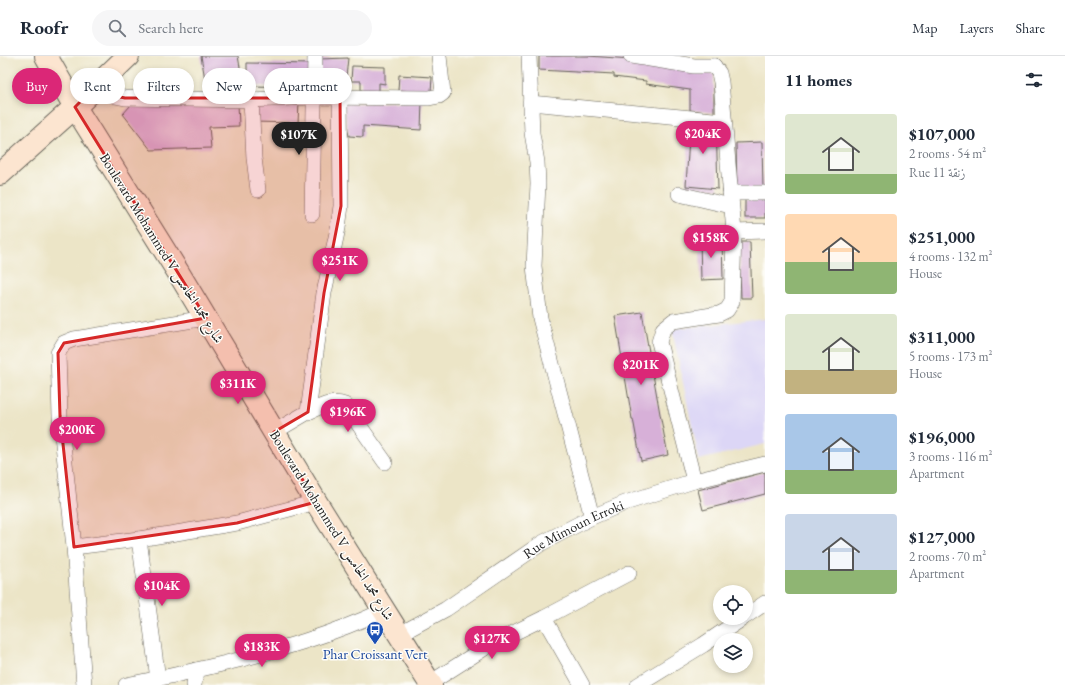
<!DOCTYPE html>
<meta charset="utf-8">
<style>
body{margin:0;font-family:"EB Garamond",Amiri,serif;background:#f6f6f7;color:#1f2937;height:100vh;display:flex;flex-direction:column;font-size:15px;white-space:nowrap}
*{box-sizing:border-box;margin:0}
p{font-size:13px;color:#747a83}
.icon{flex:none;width:22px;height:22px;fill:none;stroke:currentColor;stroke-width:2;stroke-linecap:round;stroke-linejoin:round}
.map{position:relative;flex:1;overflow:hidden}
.sheet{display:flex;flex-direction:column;background:#fff;width:300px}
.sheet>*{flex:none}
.banner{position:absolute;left:12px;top:12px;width:380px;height:36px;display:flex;gap:8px}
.tools{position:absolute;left:713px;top:529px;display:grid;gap:8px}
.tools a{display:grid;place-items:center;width:40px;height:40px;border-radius:50%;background:#fff;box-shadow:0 2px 6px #0003;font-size:20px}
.price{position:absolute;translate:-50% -34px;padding:0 9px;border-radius:14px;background:#db2777;color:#fff;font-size:13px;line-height:26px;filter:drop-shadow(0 1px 2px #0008)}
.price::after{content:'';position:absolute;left:50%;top:24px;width:12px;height:9px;margin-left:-6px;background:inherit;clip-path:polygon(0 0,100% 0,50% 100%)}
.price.current{background:#222;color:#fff}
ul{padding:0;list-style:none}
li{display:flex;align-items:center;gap:12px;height:100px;padding:0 20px}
li span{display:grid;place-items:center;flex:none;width:112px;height:80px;border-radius:4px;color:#555}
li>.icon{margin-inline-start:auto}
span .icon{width:48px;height:48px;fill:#fffc;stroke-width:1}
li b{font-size:17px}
h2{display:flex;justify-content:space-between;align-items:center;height:48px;padding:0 20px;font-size:17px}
.pill{padding:0 14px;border-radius:18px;background:#fff;box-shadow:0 2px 6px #0003;font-size:14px;line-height:36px}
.pill.current{background:#db2777;color:#fff}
header{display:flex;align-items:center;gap:24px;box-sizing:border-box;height:56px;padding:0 20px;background:#fff;border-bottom:1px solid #e0e1e3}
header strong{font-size:19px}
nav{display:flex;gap:22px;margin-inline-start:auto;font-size:14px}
.search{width:280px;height:36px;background:#f6f6f7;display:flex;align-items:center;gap:10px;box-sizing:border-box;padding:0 14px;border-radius:22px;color:#747a83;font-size:15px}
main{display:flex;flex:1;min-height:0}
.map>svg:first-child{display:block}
.built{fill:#dcd6f6}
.building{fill:#d7b0d8}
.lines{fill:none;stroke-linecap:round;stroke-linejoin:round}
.street-casing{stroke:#656258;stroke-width:16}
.secondary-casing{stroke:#656258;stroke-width:24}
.street{stroke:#fff;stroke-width:15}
.secondary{stroke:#fce5d0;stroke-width:22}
.marked{fill:#d62828;fill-opacity:0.2;stroke:#d62828;stroke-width:3;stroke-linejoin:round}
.labels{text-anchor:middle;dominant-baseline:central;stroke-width:3;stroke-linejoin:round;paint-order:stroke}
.street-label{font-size:14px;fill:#1c1c1c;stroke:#fdfcf7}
.transit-label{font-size:14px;fill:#164399;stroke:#fdfcf7}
</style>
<header>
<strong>Roofr</strong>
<div class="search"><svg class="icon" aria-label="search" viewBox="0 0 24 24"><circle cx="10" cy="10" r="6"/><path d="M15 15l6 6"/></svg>Search here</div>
<nav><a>Map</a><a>Layers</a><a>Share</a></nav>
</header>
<main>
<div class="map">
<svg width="765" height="629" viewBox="0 0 765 629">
<rect width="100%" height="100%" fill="#fdfcf7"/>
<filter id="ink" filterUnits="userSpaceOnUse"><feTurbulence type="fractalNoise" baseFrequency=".025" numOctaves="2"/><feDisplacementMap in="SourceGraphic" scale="8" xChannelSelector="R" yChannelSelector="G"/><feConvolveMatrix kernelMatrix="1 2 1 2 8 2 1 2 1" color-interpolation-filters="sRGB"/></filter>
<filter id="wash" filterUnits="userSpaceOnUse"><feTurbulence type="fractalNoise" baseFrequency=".012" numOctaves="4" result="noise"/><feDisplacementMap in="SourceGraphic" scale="16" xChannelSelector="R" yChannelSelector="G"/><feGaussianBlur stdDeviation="0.9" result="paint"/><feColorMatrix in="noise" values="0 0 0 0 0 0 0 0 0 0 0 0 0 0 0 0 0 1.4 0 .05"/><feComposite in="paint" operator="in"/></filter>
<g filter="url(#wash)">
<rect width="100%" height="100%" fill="#ece5c7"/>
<path class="built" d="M 765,263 L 765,388 L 699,404 L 672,273 Z"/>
<g id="blocks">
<g class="building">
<path d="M 201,0 L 238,0 L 243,28 L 206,29 Z"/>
<path d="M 539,0 L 588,0 L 631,3 L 714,18 L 714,57 L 690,54 L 690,34 L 646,28 L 646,25 L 614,21 L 614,18 L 539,14 Z"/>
<path d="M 348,2 L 345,31 L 323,31 L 319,3 Z"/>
<path d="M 247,7 L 314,8 L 314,31 L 247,30 Z"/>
<path d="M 352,10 L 385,11 L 385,28 L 379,27 L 379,36 L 361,36 L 361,25 L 351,25 Z"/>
<path d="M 399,19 L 432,21 L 431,36 L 398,34 Z"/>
<path d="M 254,45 L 299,46 L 298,67 L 254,66 Z"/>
<path d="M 422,45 L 421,74 L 363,70 L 363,81 L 349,80 L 343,48 Z"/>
<path d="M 238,47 L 239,70 L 209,71 L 211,92 L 151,94 L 123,58 L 131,49 Z"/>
<path d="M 690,64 L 716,66 L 718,133 L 686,130 Z"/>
<path d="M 762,86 L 763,133 L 737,134 L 736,87 Z"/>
<rect x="745" y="144" width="20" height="18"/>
<path d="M 700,183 L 722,183 L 723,223 L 701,224 Z"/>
<path d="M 739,186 L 750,186 L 752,242 L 741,242 Z"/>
<path d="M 642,256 L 660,358 L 668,399 L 641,405 L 633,363 L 632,363 L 615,260 Z"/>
<path d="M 765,416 L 765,438 L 703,454 L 698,434 Z"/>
</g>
</g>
</g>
<g filter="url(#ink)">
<use href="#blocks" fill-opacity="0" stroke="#656258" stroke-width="1"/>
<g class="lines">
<defs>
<g id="street">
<path d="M 529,0 L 532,77 L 537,106 L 538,128 L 534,210 L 540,262 L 592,461"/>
<path d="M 631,0 L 694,10 L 714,10"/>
<path d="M 97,29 L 115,40 L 125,42 L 251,44 L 314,41 L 429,42 L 439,40 L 443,37 L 439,0"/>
<path d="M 251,44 L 254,102 L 258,134"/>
<path d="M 530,47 L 724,65"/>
<path d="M 730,137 L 765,137"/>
<path d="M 679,138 L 731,150"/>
<path d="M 312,158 L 315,0"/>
<path d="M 734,176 L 765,175"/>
<path d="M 308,356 C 320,351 331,344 345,349 L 385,406"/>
<path d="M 274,376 L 308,356 L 324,237 L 338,172 L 341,150 L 340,42"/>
<path d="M 694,425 L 659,286 L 663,273 L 673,265 L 719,258 L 727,254 L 732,246 L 734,176 L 721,26 L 719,17 L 714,10"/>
<path d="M 139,483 L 158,623"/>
<path d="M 74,491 L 139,483 L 237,467 L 316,446"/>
<path d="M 746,560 L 765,547"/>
<path id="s1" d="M 400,578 L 446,553 L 542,487 L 592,461 L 625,447 L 694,425 L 765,408"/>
<path d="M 430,627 L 491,588 L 544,562"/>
<path d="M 84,629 L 74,491 L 60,360 L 58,297 L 64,287 L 74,283 L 206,262"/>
<path d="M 126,629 C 158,623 190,616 222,608 C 279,594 331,579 385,554"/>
<path d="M 194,629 L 196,614"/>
<path d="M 582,629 L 544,562 L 629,517"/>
<path d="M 638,629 L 703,589 L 743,562"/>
</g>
<g id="secondary">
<path d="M 46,0 L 75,51 L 178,216 L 316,446 L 431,629"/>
<path d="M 0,118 L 75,51 L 128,0"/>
</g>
</defs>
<use href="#street" class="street-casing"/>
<use href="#secondary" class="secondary-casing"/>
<use href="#street" class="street"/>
<use href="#secondary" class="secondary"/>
</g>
</g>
<path class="marked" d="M 97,29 L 115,40 L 125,42 L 340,42 L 341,150 L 324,237 L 308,356 L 274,376 L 316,446 L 237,467 L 74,491 L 60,360 L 58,297 L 64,287 L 206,262 L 75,51 Z"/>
<defs>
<symbol id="bus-pin" viewBox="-11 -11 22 30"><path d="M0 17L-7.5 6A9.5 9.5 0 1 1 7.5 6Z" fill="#1a4fb4" stroke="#fdfcf7"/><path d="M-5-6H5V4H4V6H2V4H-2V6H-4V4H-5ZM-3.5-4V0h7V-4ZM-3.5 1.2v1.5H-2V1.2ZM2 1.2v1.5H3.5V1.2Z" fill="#fff"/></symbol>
</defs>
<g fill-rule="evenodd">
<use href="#bus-pin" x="365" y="564" width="20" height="27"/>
</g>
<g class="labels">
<g class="street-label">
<text transform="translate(162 192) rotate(58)">Boulevard Mohammed V شارع محمد الخامس</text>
<text transform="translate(332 469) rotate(58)">Boulevard Mohammed V شارع محمد الخامس</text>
<text stroke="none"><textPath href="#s1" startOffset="203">Rue Mimoun Erroki</textPath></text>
</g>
<g class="transit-label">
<text x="375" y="598">Phar Croissant Vert</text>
</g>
</g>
</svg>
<div class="tools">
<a><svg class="icon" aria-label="locate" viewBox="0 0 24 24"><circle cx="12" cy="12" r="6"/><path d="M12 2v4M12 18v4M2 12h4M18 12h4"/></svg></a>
<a><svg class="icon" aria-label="layers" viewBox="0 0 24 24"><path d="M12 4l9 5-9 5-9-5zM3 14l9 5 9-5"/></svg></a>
</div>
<b class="price" style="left:703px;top:99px">$204K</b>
<b class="price current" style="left:299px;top:100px">$107K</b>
<b class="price" style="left:711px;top:203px">$158K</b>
<b class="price" style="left:340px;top:226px">$251K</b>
<b class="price" style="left:641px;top:330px">$201K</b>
<b class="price" style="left:238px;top:349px">$311K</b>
<b class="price" style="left:348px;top:377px">$196K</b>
<b class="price" style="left:77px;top:395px">$200K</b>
<b class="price" style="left:162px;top:551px">$104K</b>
<b class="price" style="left:492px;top:604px">$127K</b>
<b class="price" style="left:262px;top:612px">$183K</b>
<div class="banner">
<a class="pill current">Buy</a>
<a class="pill">Rent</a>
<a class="pill">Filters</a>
<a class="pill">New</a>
<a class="pill">Apartment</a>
</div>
</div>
<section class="sheet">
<h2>11 homes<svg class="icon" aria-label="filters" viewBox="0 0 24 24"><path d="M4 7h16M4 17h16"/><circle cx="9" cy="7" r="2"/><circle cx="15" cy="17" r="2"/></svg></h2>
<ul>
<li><span style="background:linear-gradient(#dfe7d0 75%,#8fb573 0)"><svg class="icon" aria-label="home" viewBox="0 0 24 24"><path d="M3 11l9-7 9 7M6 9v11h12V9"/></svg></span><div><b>$107,000</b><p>2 rooms · 54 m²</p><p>Rue 11 زنقة</p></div></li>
<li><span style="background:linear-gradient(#ffd9b3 60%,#8fb573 0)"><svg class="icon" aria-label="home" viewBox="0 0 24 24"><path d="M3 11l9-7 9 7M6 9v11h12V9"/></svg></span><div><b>$251,000</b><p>4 rooms · 132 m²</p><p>House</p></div></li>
<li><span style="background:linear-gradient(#dfe7d0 70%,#c2b280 0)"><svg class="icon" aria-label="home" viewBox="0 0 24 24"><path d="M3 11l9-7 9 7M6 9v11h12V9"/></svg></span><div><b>$311,000</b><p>5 rooms · 173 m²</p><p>House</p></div></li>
<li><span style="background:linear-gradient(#a9c7e8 70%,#8fb573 0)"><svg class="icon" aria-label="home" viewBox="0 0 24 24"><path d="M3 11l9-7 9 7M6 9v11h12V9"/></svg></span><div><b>$196,000</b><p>3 rooms · 116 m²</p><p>Apartment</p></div></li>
<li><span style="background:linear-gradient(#c9d6e8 70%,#8fb573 0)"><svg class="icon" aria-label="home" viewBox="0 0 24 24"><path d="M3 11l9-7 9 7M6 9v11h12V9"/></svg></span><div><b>$127,000</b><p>2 rooms · 70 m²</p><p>Apartment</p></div></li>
</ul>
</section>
</main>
